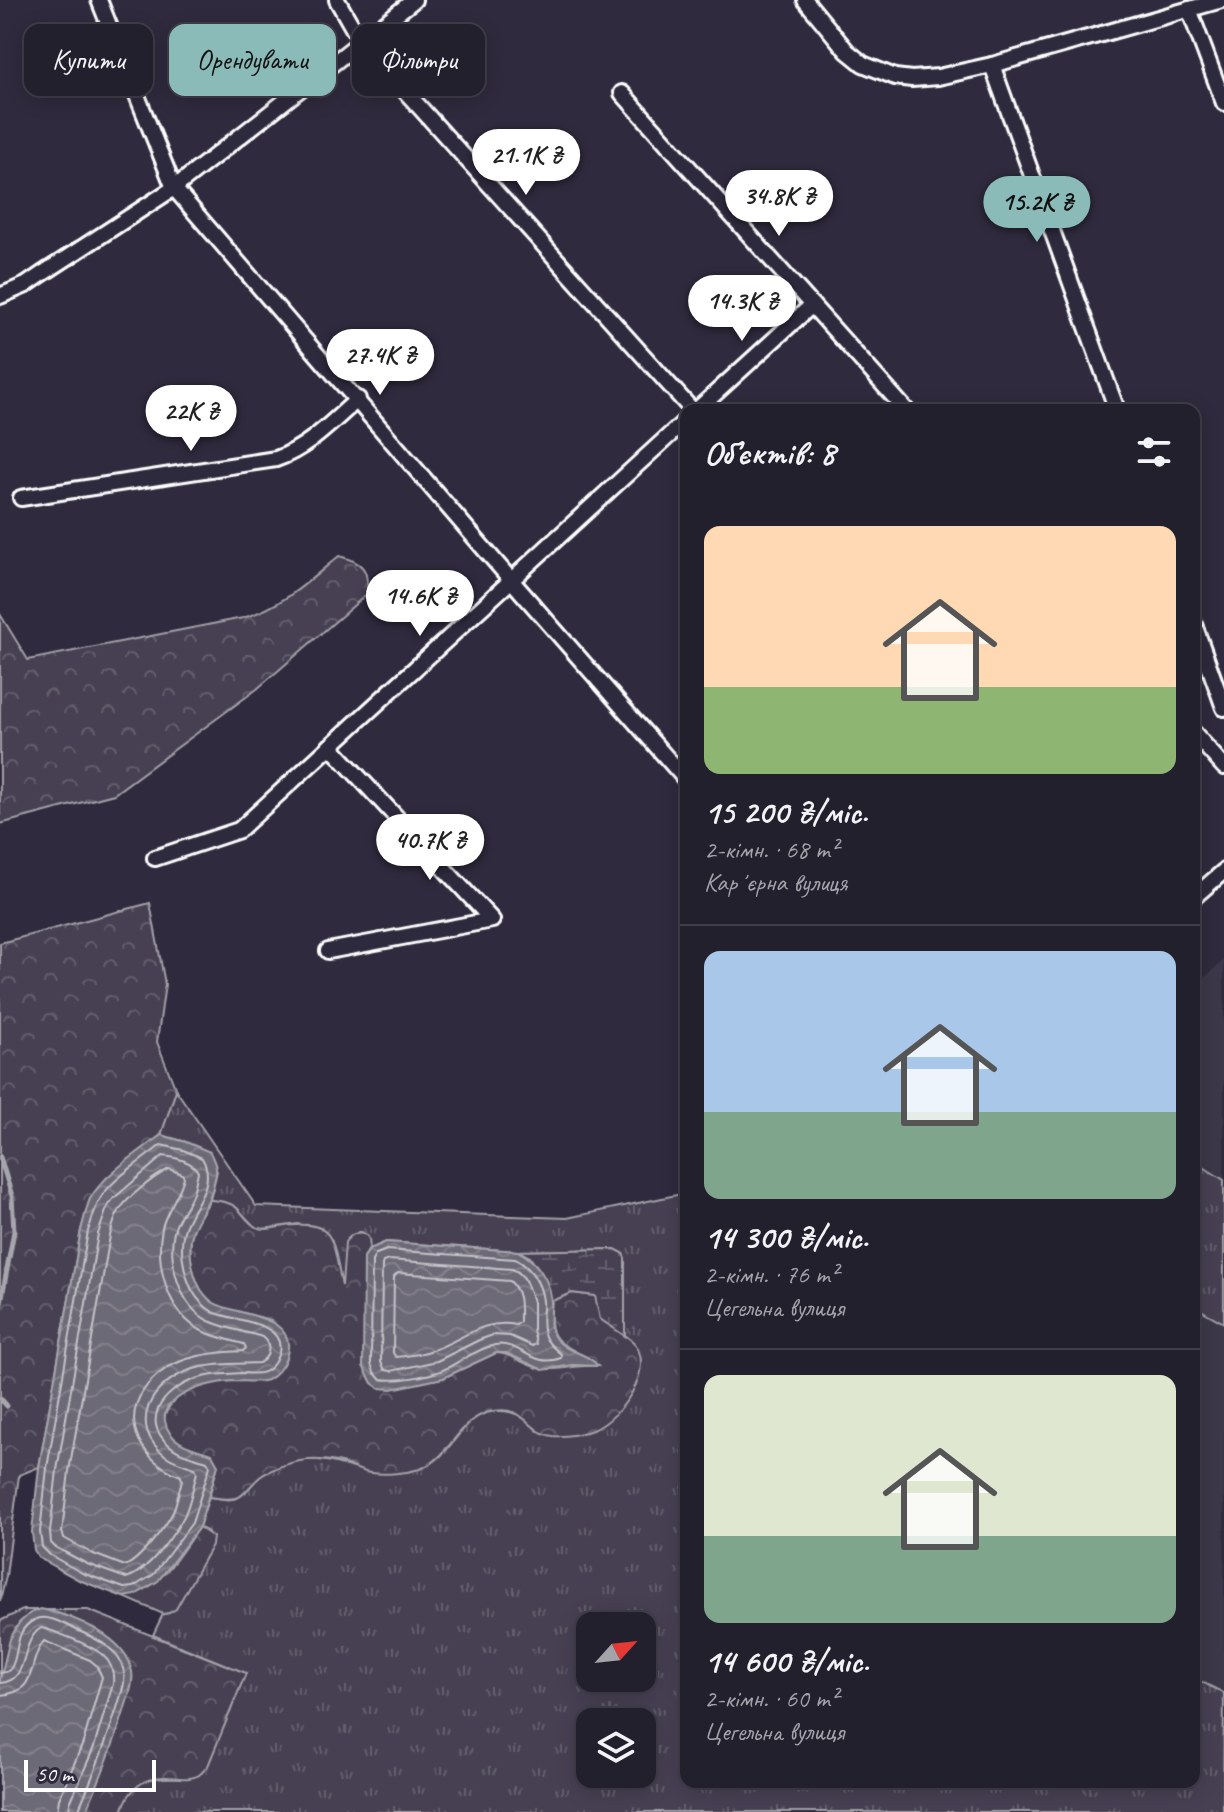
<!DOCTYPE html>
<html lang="uk">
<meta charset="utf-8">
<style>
body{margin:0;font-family:Caveat,sans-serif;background:#2b2836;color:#f1f3f6;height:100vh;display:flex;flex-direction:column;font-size:30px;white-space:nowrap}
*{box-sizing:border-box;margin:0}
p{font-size:26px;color:#a3a3aa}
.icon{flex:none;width:44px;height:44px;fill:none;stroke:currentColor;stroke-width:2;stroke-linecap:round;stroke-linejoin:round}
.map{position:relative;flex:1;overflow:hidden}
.drawer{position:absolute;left:680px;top:404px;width:520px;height:1384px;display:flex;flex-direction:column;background:#23202e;border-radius:16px;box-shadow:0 4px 20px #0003,0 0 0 2px #403e4a}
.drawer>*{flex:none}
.guide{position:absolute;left:24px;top:24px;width:536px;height:72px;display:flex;gap:16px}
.needle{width:52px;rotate:63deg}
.controls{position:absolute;left:576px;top:1612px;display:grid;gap:16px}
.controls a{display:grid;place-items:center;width:80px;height:80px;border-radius:16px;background:#23202e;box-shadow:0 4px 20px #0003,0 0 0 2px #403e4a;font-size:40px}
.scale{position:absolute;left:24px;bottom:20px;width:132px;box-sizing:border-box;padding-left:8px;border:4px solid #fff;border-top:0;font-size:22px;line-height:28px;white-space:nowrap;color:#fff;-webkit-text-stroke:6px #2f2a3d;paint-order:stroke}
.price{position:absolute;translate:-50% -68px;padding:0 18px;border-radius:28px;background:#fff;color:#222;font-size:26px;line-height:52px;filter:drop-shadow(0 2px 4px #0008)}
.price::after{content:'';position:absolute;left:50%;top:48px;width:24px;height:18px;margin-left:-12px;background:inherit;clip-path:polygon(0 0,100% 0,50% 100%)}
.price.current{background:#8bbbb9;color:#111}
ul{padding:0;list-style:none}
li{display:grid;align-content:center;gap:16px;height:424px;padding:0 24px}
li+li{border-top:2px solid #403e4a}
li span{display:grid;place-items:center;height:248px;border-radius:16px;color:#555}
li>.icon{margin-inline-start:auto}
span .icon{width:144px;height:144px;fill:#fffc;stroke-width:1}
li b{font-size:34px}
h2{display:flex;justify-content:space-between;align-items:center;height:96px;padding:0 24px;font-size:34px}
.chip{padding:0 28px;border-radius:16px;background:#23202e;box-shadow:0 4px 20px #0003,0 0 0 2px #403e4a;font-size:28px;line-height:72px}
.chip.current{background:#8bbbb9;color:#111}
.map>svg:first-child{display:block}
.built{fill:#3c3749}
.grass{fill:url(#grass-tufts);stroke:#a2a0a8;stroke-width:2;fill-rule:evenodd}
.forest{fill:url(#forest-crowns);stroke:#a2a0a8;stroke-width:2}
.wetland{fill:url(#wetland-marsh);stroke:#a2a0a8;stroke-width:2}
.water{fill:url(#water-waves);stroke:#a7a6ad;stroke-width:2}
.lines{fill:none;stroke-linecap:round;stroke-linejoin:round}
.shore{stroke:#c5c3c9;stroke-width:2}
.stream{stroke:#a7a6ad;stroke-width:5}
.minor-casing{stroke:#fff;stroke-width:20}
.minor{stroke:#2f2a3d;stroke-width:14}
</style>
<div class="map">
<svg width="1224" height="1812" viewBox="0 0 1224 1812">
<defs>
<pattern id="grass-tufts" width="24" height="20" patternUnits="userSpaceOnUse" patternTransform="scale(2)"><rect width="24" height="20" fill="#464152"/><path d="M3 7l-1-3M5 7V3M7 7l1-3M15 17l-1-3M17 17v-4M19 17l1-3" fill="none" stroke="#625e6c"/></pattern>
<pattern id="forest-crowns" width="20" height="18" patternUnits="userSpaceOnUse" patternTransform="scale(2)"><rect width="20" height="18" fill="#464152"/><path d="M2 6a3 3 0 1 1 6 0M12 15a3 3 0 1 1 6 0" fill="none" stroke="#625e6c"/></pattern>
<pattern id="wetland-marsh" width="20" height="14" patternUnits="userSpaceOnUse" patternTransform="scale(2)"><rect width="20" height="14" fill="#464152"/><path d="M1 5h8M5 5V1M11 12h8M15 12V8" fill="none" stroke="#625e6c"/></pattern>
<pattern id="water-waves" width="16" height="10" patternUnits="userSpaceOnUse" patternTransform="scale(2)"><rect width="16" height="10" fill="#6d6a77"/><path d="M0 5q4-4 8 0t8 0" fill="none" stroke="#83808b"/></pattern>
</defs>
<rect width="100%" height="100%" fill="#2f2a3d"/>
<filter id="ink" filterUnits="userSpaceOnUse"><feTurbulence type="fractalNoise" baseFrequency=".0125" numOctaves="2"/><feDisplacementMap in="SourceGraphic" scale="16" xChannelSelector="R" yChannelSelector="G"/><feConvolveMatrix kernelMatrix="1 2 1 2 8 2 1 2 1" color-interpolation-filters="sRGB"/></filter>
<g filter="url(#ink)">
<g class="built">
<path d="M 1224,960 L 1224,1180 L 1194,1161 L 1194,965 L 1205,977 Z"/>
<path d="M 1194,1306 L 1224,1323 L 1224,1693 L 1194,1678 Z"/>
</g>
<g class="grass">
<path d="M 176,1090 L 256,1206 L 567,1218 L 686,1193 L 686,1782 L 1194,1782 L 1194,1678 L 1224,1693 L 1223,1812 L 122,1812 C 134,1763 166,1784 199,1775 L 246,1673 L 153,1635 L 163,1614 L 169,1613 L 208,1532 L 199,1527 L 209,1497 C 219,1498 230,1502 239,1497 C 247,1492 253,1482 261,1476 C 272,1469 288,1462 301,1460 C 324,1457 345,1466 367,1472 C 375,1474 412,1471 421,1468 C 454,1458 459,1413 497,1411 C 516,1410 525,1418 538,1431 L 635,1345 L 625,1336 L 625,1258 L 615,1249 L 518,1251 L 386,1242 L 370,1249 L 368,1238 L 362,1232 L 358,1232 L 342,1290 L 331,1239 L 298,1224 L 263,1229 L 255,1227 L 236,1207 L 224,1202 L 210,1200 L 217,1171 L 186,1142 L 161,1135 ZM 590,1626 L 642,1626 L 642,1678 L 590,1678 ZM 590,1722 L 642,1722 L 642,1774 L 590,1774 Z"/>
<path d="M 1194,1161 L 1224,1180 L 1224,1323 L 1194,1306 Z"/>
</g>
<g class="forest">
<path d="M 339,556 C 363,562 369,569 367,594 L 257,689 L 114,794 L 0,824 L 0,614 L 28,660 L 243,618 C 285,605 306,583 339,556 Z"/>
<path d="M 150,903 L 165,984 L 157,1042 L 176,1090 L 161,1135 L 108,1177 L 90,1199 L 81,1230 L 39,1467 L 19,1475 L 6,1576 L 0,1601 L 0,943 Z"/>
<path d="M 210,1200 C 220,1201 231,1202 238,1209 C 244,1215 248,1223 256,1227 C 263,1231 272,1228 280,1227 C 337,1217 332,1240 342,1286 L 345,1242 C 360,1222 379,1237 364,1257 L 443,1378 L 496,1353 C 512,1353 523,1365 539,1368 C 556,1372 577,1364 597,1366 C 568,1340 545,1352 552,1301 L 572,1293 L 596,1296 L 600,1319 C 611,1327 627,1334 635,1344 C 655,1371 620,1418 595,1429 C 583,1434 566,1437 553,1436 C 526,1433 527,1403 489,1412 C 457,1420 450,1459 420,1469 C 406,1473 386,1475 371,1473 C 360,1472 349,1464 337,1462 C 326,1460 311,1459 300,1461 C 288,1463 271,1469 261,1476 C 253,1482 247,1492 239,1497 C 229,1501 219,1498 209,1497 L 218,1465 L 211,1454 C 202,1451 190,1449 181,1444 C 149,1425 168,1400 194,1388 C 215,1379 240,1381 263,1381 L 271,1320 C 253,1315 231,1312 215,1304 C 195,1293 187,1256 192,1234 C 194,1223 204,1211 210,1200 Z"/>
<path d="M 199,1527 L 213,1537 L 212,1545 L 176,1609 L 169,1613 L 163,1614 L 124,1597 C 160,1591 179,1555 199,1527 Z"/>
<path d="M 23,1610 L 88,1610 L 246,1673 L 208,1766 C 205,1769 203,1772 199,1775 C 189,1781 179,1777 168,1777 C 144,1776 128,1789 122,1812 L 0,1812 L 0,1621 Z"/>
</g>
<path class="wetland" d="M 615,1249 L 623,1253 L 625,1258 L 625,1336 L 600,1319 L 595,1296 L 572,1293 L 552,1301 L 546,1283 L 530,1257 L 518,1251 Z"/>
<g class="water">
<path d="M 161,1135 L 186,1142 L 210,1152 C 212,1157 216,1164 216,1169 C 217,1174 214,1182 213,1187 C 209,1203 199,1216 193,1231 C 187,1248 192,1274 201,1290 C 205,1295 208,1300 214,1303 C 237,1316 301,1314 286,1358 C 283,1367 275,1376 267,1380 C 258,1383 246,1381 236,1381 C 215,1382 197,1386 179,1397 C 170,1403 163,1410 165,1421 C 169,1444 193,1448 212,1454 L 218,1465 L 199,1527 L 158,1581 L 135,1595 L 123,1597 L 79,1580 L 46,1562 L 39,1558 L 34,1550 L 32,1532 L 39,1467 L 81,1230 C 84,1220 86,1208 90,1199 C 103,1175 139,1152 161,1135 Z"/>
<path d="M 386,1242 L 518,1251 C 536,1260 551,1281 551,1302 C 552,1315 547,1327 556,1339 C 567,1353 587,1352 598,1366 L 573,1365 L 543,1370 L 506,1353 L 496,1353 L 443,1378 L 392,1389 L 379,1388 L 372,1383 L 363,1366 L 364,1257 L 370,1249 Z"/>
<path d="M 41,1609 C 71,1615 128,1637 132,1672 C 134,1684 128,1697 125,1708 C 114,1745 101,1777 86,1812 L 0,1812 L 0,1680 L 10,1639 L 19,1623 L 30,1613 Z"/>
</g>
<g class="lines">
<g class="shore">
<path d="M 161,1145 L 183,1150 L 202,1158 C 218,1185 191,1206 184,1231 C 179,1249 184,1274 192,1290 C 197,1299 204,1307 213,1312 C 232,1321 286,1321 279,1352 C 276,1362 270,1371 260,1373 C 254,1374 247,1373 241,1373 C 225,1374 209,1374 193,1380 C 162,1392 138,1422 173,1448 C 182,1455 195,1457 207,1461 L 210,1466 L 192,1523 L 153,1575 L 133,1587 L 124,1588 L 82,1573 L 50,1555 L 42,1547 L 40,1532 L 47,1468 L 88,1231 C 92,1221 94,1210 99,1201 C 111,1179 142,1161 161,1145 Z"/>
<path d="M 163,1156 C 174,1157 193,1161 198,1172 C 196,1179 195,1188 192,1195 C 187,1207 178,1217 175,1228 C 166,1258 179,1307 209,1321 C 225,1328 245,1332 262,1337 C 272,1345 270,1357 259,1363 C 236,1364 213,1363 190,1370 C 151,1384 126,1425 166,1456 C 175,1462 185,1465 195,1468 L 197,1472 C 193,1487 190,1507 182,1520 C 170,1540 147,1572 126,1578 L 87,1564 L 55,1547 L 51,1543 L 50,1532 L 57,1470 L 98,1234 L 107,1208 L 113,1199 Z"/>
<path d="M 169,1169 L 182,1174 L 184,1177 C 180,1195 166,1210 162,1228 C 155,1265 167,1313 202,1331 C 215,1337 230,1340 244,1344 L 246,1348 L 243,1351 C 224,1352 206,1353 187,1359 C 153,1370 122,1403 139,1440 C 148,1458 162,1469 181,1476 L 182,1480 C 179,1490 177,1502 173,1512 C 166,1526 140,1560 125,1566 L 91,1553 L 64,1538 L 62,1532 L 69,1471 L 110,1236 C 112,1228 114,1219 119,1211 C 126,1198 155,1176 169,1169 Z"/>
<path d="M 387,1250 L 515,1259 C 530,1266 541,1283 543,1301 C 544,1312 540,1322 544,1334 C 547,1343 554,1348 561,1354 L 561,1358 C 533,1369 520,1341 495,1345 C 476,1349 460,1362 443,1370 C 428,1376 396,1382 380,1379 L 374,1372 L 371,1364 L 372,1261 L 376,1254 Z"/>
<path d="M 389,1260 L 512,1269 L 518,1272 L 524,1278 L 529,1290 L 533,1302 L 533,1330 L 536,1344 L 532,1346 L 510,1336 L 493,1335 L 479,1340 L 437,1361 L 391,1371 L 385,1370 L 381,1362 L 382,1265 L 383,1262 Z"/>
<path d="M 398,1273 L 510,1281 C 522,1293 520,1306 520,1322 L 516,1325 C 483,1318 462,1340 433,1350 C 422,1354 407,1356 396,1357 L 393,1353 L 394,1277 Z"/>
<path d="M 0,1673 C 5,1672 7,1673 11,1668 C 20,1654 13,1631 34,1620 C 47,1612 69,1627 81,1632 C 99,1640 120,1650 124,1672 C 126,1684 120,1697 117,1708 C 106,1743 94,1774 80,1806 L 79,1812"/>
<path d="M 0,1683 C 31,1681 18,1643 41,1628 C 52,1630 62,1635 73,1639 C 95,1649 116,1656 113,1684 L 94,1747 L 70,1803 L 69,1812"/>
<path d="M 0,1695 C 40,1693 26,1662 44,1641 L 90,1660 L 96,1665 L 102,1677 L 83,1743 L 59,1799 L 57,1812"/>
</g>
<g class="stream">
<path d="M 0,1157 L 12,1196 L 14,1231 L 0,1308"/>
<path d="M 0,1398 L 7,1406"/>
</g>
<defs>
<g id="minor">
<path d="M 99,0 L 174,188 L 511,580 L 686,780"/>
<path d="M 337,0 L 361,42 L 692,410"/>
<path d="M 805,0 L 847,51 L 863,64 L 895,77 L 912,79 L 938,77 L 992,65 L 1222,0"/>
<path d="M 1189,9 L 1224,103"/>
<path d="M 992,65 L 1117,410"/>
<path d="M 622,93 L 906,410"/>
<path d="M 0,296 L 26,285 L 42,274 L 174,188 L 414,0"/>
<path d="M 697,410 L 812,305"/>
<path d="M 21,498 L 276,459 C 308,448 332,422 358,399"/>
<path d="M 1194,624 L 1224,708"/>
<path d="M 1194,733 L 1224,767"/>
<path d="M 155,858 L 239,830 L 686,420"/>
<path d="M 1194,897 L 1224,871"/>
<path d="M 328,951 L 492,920 L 330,746"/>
</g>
</defs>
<use href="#minor" class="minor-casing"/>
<use href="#minor" class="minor"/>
</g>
</g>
</svg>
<div class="controls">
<a><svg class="needle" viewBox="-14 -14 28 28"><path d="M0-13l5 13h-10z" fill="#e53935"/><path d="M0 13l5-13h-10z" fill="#a3a3aa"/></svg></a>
<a><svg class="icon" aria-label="layers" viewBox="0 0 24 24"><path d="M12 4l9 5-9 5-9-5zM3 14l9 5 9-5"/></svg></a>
</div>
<div class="scale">50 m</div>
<b class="price" style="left:526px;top:197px">21.1K ₴</b>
<b class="price" style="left:779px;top:238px">34.8K ₴</b>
<b class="price current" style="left:1037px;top:244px">15.2K ₴</b>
<b class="price" style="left:742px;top:343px">14.3K ₴</b>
<b class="price" style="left:380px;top:397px">27.4K ₴</b>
<b class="price" style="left:191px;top:453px">22K ₴</b>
<b class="price" style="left:420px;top:638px">14.6K ₴</b>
<b class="price" style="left:430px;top:882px">40.7K ₴</b>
<div class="guide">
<a class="chip">Купити</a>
<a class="chip current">Орендувати</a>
<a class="chip">Фільтри</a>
</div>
<section class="drawer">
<h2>Об’єктів: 8<svg class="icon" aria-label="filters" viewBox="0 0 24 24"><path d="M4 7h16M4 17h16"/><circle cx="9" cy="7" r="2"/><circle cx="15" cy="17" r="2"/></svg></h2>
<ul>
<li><span style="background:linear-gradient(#ffd9b3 65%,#8fb573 0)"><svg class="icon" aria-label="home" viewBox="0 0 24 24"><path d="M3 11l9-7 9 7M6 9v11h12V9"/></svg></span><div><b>15 200 ₴/міс.</b><p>2-кімн. · 68 m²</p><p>Карʼєрна вулиця</p></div></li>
<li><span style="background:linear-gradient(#a9c7e8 65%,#7fa58c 0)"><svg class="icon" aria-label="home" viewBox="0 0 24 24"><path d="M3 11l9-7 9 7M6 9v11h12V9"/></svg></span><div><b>14 300 ₴/міс.</b><p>2-кімн. · 76 m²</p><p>Цегельна вулиця</p></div></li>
<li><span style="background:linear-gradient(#dfe7d0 65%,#7fa58c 0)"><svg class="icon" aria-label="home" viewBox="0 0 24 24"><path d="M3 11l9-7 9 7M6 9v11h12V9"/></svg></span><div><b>14 600 ₴/міс.</b><p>2-кімн. · 60 m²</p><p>Цегельна вулиця</p></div></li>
</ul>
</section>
</div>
